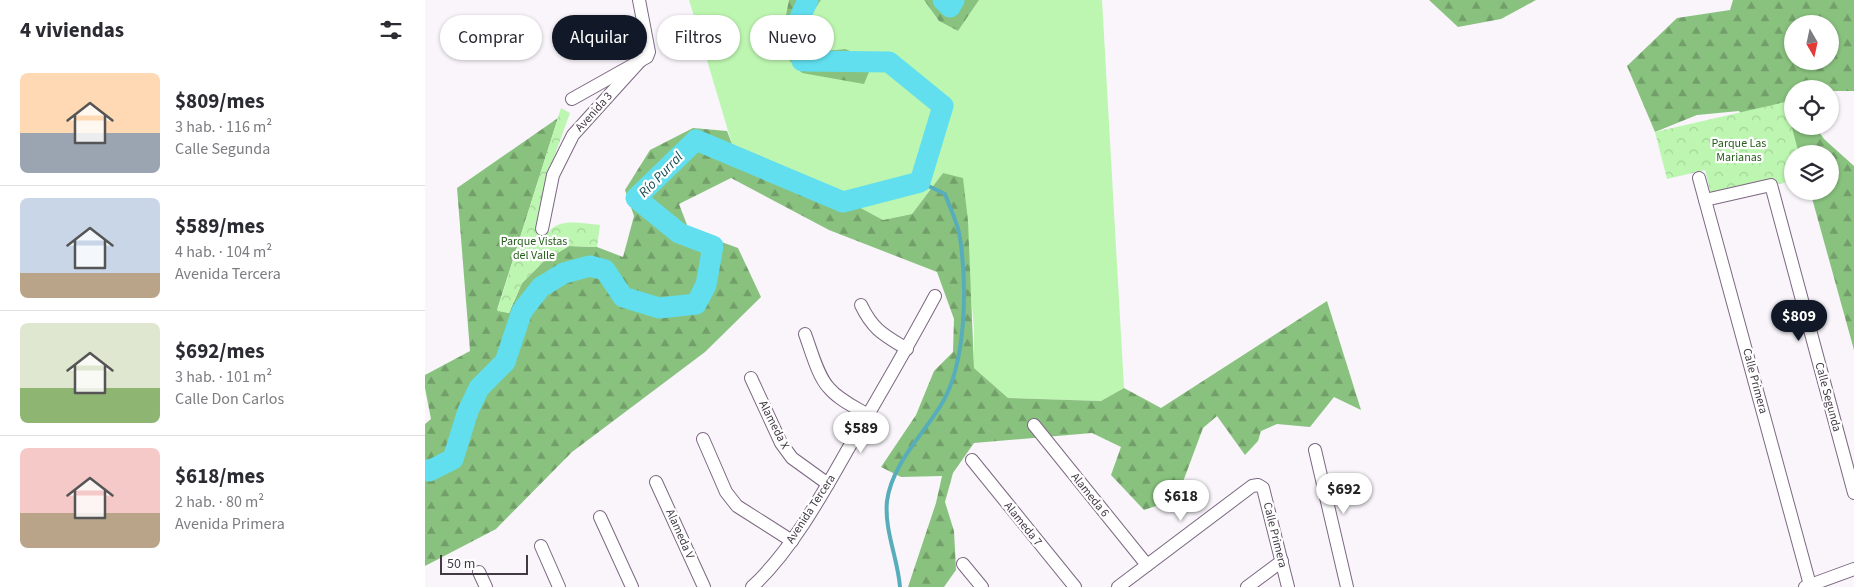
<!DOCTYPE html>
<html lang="es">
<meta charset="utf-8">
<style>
body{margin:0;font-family:"Source Sans 3",sans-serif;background:#f2f2f3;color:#2b2b33;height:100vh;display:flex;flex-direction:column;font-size:19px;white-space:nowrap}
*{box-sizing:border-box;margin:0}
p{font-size:16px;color:#7c7c81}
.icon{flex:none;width:28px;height:28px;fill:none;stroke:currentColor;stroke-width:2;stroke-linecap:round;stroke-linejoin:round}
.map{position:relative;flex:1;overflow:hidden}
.panel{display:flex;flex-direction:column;background:#fff;width:425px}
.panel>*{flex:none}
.top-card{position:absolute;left:15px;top:15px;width:475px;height:45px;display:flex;gap:10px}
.needle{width:32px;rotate:171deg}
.controls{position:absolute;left:1359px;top:15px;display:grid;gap:10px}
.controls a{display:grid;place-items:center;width:55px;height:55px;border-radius:50%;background:#fff;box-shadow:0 1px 4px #0004;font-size:25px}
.scale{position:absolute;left:15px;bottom:12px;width:88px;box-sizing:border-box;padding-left:5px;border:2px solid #423945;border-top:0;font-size:14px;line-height:18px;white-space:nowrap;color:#423945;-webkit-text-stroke:4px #fff;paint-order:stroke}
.price{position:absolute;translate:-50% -42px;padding:0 11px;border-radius:18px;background:#fff;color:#222;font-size:16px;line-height:32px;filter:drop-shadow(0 1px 2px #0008)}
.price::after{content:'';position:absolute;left:50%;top:30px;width:15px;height:11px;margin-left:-8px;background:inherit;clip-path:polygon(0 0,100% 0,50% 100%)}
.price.on{background:#111827;color:#fff}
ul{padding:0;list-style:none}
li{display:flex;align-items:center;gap:15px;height:125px;padding:0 20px}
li+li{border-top:1px solid #e1e1e2}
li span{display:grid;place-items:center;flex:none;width:140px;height:100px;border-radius:8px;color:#555}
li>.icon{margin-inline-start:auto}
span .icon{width:60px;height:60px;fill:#fffc;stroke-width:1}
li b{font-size:21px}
h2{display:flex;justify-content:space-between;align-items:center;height:60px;padding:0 20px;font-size:21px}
.tag{padding:0 18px;border-radius:22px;background:#fff;box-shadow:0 1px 4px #0004;font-size:18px;line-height:45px}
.tag.on{background:#111827;color:#fff}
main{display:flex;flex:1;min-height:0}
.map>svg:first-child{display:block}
.grass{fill:#bdf6b1}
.forest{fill:url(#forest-firs);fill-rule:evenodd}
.park{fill:url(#park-crowns)}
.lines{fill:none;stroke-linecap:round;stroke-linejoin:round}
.stream{stroke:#58adbb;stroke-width:4}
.river{stroke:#61dfee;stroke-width:21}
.minor-casing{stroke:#7c6782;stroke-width:14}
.minor{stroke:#fff;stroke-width:12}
.labels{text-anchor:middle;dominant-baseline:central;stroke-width:4.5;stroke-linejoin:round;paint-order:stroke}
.street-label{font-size:12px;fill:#423945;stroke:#fff}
.park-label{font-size:12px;fill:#275e1c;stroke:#fff}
.water-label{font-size:14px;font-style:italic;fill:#174e55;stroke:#fff}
</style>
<main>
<section class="panel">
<h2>4 viviendas<svg class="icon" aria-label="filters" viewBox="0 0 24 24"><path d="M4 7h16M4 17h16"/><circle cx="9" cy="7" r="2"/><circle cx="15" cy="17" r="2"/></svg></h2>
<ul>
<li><span style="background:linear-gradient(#ffd9b3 60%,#9aa5b1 0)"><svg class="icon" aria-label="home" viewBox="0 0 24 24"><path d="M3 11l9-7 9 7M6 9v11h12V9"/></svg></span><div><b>$809/mes</b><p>3 hab. · 116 m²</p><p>Calle Segunda</p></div></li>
<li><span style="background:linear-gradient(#c9d6e8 75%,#b9a48a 0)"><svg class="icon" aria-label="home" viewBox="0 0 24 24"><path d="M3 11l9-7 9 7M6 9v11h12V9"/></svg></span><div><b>$589/mes</b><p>4 hab. · 104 m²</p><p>Avenida Tercera</p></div></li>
<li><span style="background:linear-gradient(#dfe7d0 65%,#8fb573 0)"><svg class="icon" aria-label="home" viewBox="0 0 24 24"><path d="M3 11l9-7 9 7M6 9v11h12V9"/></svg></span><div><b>$692/mes</b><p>3 hab. · 101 m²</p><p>Calle Don Carlos</p></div></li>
<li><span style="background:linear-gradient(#f6c9c9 65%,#b9a48a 0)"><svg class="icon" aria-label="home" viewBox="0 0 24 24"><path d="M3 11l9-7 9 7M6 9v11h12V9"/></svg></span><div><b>$618/mes</b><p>2 hab. · 80 m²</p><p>Avenida Primera</p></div></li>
</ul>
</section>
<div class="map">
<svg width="1429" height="587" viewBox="0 0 1429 587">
<defs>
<pattern id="forest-firs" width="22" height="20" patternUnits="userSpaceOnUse" patternTransform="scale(1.25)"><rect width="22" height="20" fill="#89c27e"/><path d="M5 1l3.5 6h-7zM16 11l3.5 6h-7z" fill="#729f69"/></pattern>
<pattern id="park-crowns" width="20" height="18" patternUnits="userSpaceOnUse" patternTransform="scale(1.25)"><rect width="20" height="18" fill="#bdf6b1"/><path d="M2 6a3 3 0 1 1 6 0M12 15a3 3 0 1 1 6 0" fill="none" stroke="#a4d49a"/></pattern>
</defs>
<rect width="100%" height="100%" fill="#f9f5fb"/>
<path class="grass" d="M 264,0 L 364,0 L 355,50 L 377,73 L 420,49 L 387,52 L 380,23 L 396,0 L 499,0 L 514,21 L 533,31 L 554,0 L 677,0 L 699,388 L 676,401 L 583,398 L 549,368 L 549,330 L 545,283 L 518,173 L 487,214 L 458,220 L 354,164 L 307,144 Z"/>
<g class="forest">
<path d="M 364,0 L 396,0 L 380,23 L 387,52 L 420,49 L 449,60 L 439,84 L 377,73 L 354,50 Z"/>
<path d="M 499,0 L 554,0 L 533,31 L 514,21 Z"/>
<path d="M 1004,0 L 1111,0 L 1076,19 L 1033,27 Z"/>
<path d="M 1308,0 L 1429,0 L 1429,91 L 1405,91 L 1405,89 L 1368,89 L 1368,126 L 1390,126 L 1399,139 L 1429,166 L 1429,350 L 1385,191 L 1405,191 L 1405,154 L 1374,154 L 1324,126 L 1314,111 L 1272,115 L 1230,132 L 1202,66 L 1252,18 L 1305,10 ZM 1368,24 L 1405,24 L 1405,61 L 1368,61 Z"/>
<path d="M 133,118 L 72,310 L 84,313 L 97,283 L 119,261 L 144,246 L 172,247 L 198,257 L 209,216 L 200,190 L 225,150 L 268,128 L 302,131 L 307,144 L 354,164 L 458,220 L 487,214 L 518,173 L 538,178 L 543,221 L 549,368 L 583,398 L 676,401 L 699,388 L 736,408 L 902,301 L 936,410 L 909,397 L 885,427 L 852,424 L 836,431 L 833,441 L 820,455 L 792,416 L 778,428 L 756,487 L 742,509 L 734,505 L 719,510 L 686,475 L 696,447 L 667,433 L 549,443 L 528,473 L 520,502 L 529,531 L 531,570 L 519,587 L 483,587 L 511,503 L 517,476 L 476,477 L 456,467 L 491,415 L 509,371 L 528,352 L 529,319 L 512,272 L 404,230 L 306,178 L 254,204 L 264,230 L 313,248 L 336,297 L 280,352 L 147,452 L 71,529 L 0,566 L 0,424 L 6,419 L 0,388 L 0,375 L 45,351 L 32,188 Z"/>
</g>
<g class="park">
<path d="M 1360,102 L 1374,154 L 1368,154 L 1367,181 L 1354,184 L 1348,180 L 1286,194 L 1280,170 L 1242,179 L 1230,132 Z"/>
<path d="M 136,108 L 145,113 L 123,174 L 112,231 L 123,233 C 134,217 158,224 175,225 L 172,247 L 144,246 L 119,261 L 97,283 L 84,313 L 72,311 Z"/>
</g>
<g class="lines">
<path class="stream" d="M 475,587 C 473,559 459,530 462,501 C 467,464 497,436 516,405 C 542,363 542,285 535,238 C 533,223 525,208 520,194 L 495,182"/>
<g class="river">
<path d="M 518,0 L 525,7 L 529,0"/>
<path d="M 0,470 L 4,471 L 28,459 L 43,411 L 54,388 L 80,362 L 97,311 L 116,287 L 139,273 L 165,266 L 180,270 L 198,297 L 234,308 L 271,304 L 281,285 L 288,246 L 254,233 L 211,198 L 271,140 L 418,202 L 495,182 L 518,106 L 464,62 L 377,61 L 372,24 L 383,0"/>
</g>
<defs>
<g id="minor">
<path d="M 147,99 L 222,57 L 224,52 L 214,0"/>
<path d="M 1274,178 L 1385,585"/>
<path d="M 1280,200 L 1346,185 L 1429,493"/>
<path d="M 117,229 L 128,175 L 148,135 L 216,60"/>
<path d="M 436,305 C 448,330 459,335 482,349"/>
<path d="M 380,334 C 386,350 393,377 404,388 C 414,400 430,407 443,415"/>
<path d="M 326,378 L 356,443 L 367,458 L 403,484"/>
<path d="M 609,425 L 722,565"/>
<path d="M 278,439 L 301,492 L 312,506 L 367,541"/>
<path d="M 890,450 L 922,587"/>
<path d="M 547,460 L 650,587"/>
<path d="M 231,482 L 279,587"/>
<path d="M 175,517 L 207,587"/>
<path d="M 116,546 L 134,587"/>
<path d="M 538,564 L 557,587"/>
<path d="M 54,572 L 61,587"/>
<path d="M 327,587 C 366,551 397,495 423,449 C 453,398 482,348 510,296"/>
<path d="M 693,587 L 827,486 L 833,485 L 838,488 L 863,587"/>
<path d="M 822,587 L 857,561"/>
<path d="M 1380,587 L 1429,569"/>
</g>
</defs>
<use href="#minor" class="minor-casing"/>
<use href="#minor" class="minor"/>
</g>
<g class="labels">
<g class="street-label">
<text transform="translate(169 112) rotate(-48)">Avenida 3</text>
<text transform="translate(1330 381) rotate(75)">Calle Primera</text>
<text transform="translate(1403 397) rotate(75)">Calle Segunda</text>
<text transform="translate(349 425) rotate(63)">Alameda X</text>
<text transform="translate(665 495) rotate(51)">Alameda 6</text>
<text transform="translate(386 509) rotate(-57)">Avenida Tercera</text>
<text transform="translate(598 524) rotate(51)">Alameda 7</text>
<text transform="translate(255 534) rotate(66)">Alameda V</text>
<text transform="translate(850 535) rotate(76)">Calle Primera</text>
</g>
<g class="park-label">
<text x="1314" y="143">Parque Las<tspan x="1314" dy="14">Marianas</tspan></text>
<text x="109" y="241">Parque Vistas<tspan x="109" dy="14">del Valle</tspan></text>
</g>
<g class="water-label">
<text transform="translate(236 175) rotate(-46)">Río Purral</text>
</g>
</g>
</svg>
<div class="controls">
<a><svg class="needle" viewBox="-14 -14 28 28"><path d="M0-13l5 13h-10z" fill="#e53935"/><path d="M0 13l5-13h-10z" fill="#7c7c81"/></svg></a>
<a><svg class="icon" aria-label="locate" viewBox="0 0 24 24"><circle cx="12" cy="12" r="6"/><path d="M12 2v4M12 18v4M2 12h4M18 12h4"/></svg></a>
<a><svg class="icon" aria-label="layers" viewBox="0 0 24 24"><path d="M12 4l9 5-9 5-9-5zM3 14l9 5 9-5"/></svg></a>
</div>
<div class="scale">50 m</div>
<b class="price on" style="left:1374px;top:342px">$809</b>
<b class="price" style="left:436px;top:454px">$589</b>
<b class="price" style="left:919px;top:515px">$692</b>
<b class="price" style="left:756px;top:522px">$618</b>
<div class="top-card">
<a class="tag">Comprar</a>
<a class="tag on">Alquilar</a>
<a class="tag">Filtros</a>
<a class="tag">Nuevo</a>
</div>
</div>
</main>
